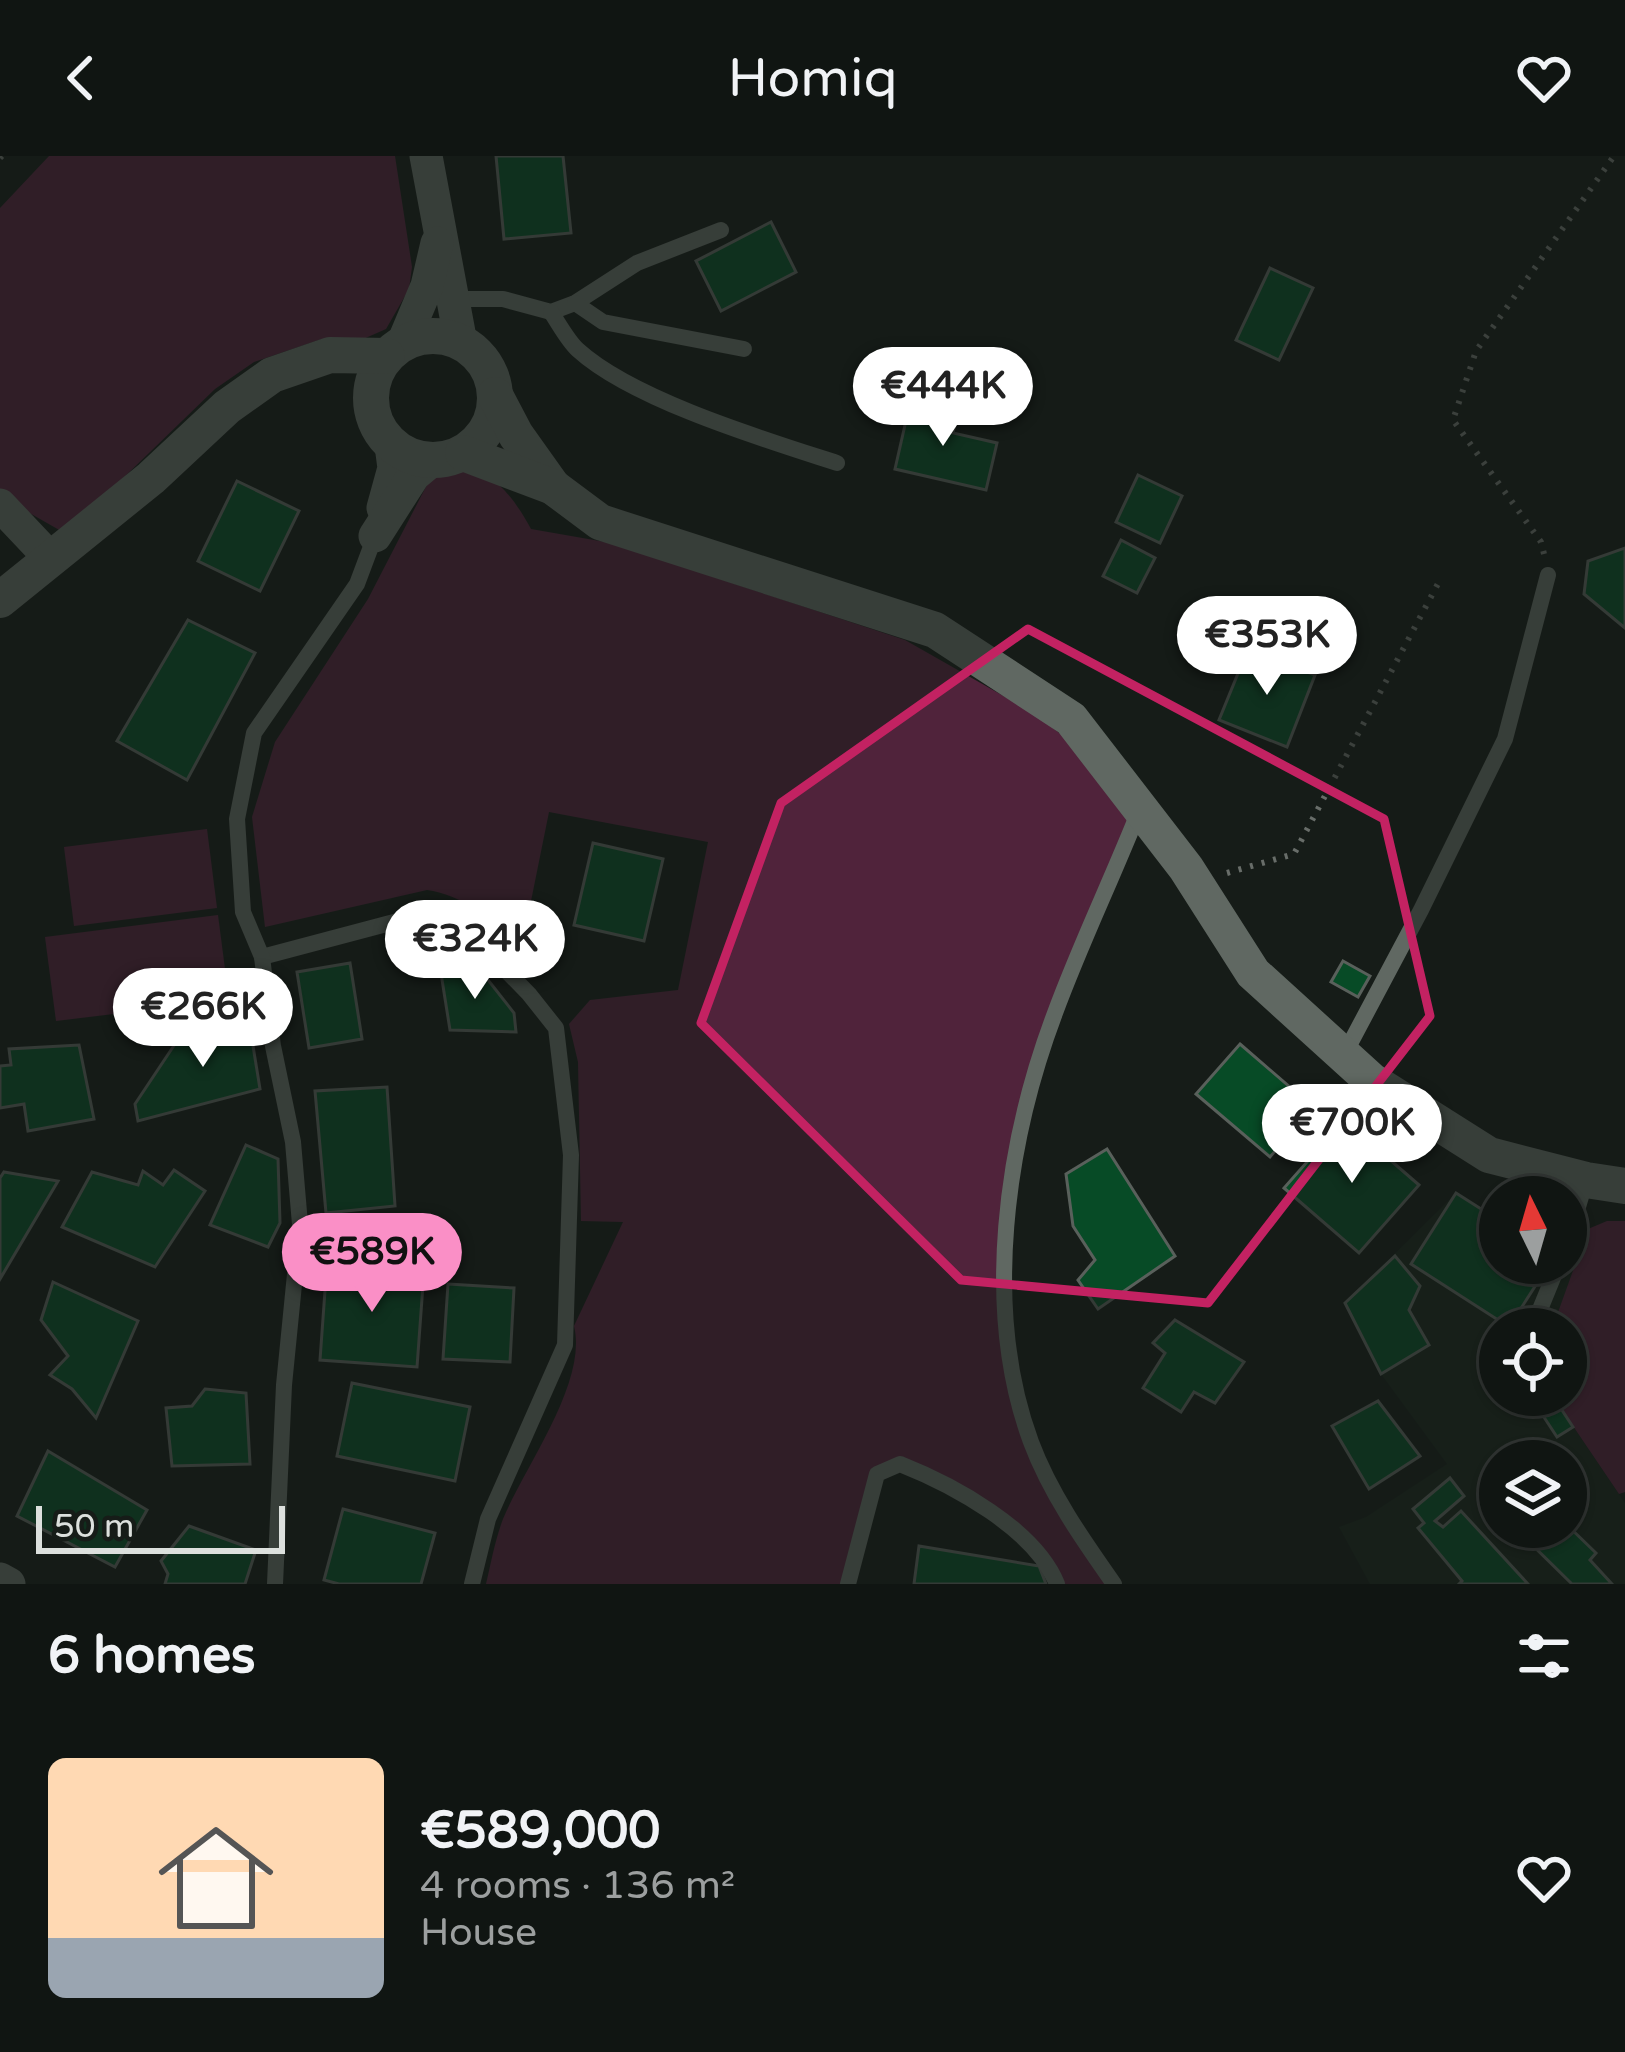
<!DOCTYPE html>
<meta charset="utf-8">
<style>
body{margin:0;font-family:"Varela Round",sans-serif;background:#1e2220;color:#f1f3f6;height:100vh;display:flex;flex-direction:column;font-size:45px;white-space:nowrap}
*{box-sizing:border-box;margin:0}
p{font-size:39px;color:#9c9f9f}
.icon{flex:none;width:66px;height:66px;fill:none;stroke:currentColor;stroke-width:2;stroke-linecap:round;stroke-linejoin:round}
.map{position:relative;height:1428px;overflow:hidden}
.details{display:flex;flex-direction:column;background:#101512;flex:1}
.details>*{flex:none}
.needle{width:78px;rotate:355deg}
.tools{position:absolute;left:1479px;top:1020px;display:grid;gap:24px}
.tools a{display:grid;place-items:center;width:108px;height:108px;border-radius:50%;background:#101512;box-shadow:0 3px 9px #0004,0 0 0 3px #303432;font-size:60px}
.scale{position:absolute;left:36px;bottom:30px;width:249px;box-sizing:border-box;padding-left:12px;border:6px solid #dce0dd;border-top:0;font-size:33px;line-height:42px;white-space:nowrap;color:#dce0dd;-webkit-text-stroke:9px #161c18;paint-order:stroke}
.price{position:absolute;translate:-50% -102px;padding:0 27px;border-radius:42px;background:#fff;color:#222;font-size:39px;line-height:78px;filter:drop-shadow(0 3px 6px #0008)}
.price::after{content:'';position:absolute;left:50%;top:72px;width:36px;height:27px;margin-left:-18px;background:inherit;clip-path:polygon(0 0,100% 0,50% 100%)}
.price.active{background:#fa8fc6;color:#111}
ul{padding:0;list-style:none}
li{display:flex;align-items:center;gap:36px;height:300px;padding:0 48px}
li+li{border-top:3px solid #303432}
li span{display:grid;place-items:center;flex:none;width:336px;height:240px;border-radius:18px;color:#555}
li>.icon{margin-inline-start:auto}
span .icon{width:144px;height:144px;fill:#fffc;stroke-width:1}
li b{font-size:51px}
h2{display:flex;justify-content:space-between;align-items:center;height:144px;padding:0 48px;font-size:51px}
header{display:flex;justify-content:space-between;align-items:center;height:156px;padding:0 48px;background:#101512;font-size:54px;font-weight:600}
.map>svg:first-child{display:block}
.built{fill:#19251c;fill-rule:evenodd}
.green{fill:#50233b}
.building{fill:#074b26;stroke:#59605b;stroke-width:3}
.lines{fill:none;stroke-linecap:round;stroke-linejoin:round}
.path{stroke:#686d69;stroke-width:6;stroke-dasharray:3 9;stroke-linecap:butt}
.lane{stroke:#606862;stroke-width:16}
.street{stroke:#606862;stroke-width:33}
.secondary{stroke:#606862;stroke-width:36}
.marked{fill:none;stroke:#c32262;stroke-width:9;stroke-linejoin:round}
</style>
<header><svg class="icon" aria-label="back" viewBox="0 0 24 24"><path d="M15 5l-7 7 7 7"/></svg>Homiq<svg class="icon" aria-label="heart" viewBox="0 0 24 24"><path d="M12 20l-8-8c-3-5 5-10 8-4 3-6 11-1 8 4z"/></svg></header>
<div class="map">
<svg width="1625" height="1428" viewBox="0 0 1625 1428">
<rect width="100%" height="100%" fill="#161c18"/>
<path class="built" d="M 1456,1037 L 1500,1064 L 1500,1107 L 1566,1107 L 1566,1103 L 1576,1109 L 1553,1173 L 1500,1173 L 1500,1239 L 1552,1239 L 1625,1347 L 1625,1428 L 1370,1428 L 1339,1371 L 1366,1361 L 1447,1308 L 1381,1218 L 1345,1147 ZM 1500,1305 L 1566,1305 L 1566,1371 L 1500,1371 Z"/>
<g class="green">
<path d="M 49,0 L 395,0 L 412,111 L 409,133 L 386,173 L 361,184 L 322,183 L 254,206 L 215,233 L 117,328 L 61,375 L 19,351 L 0,334 L 0,52 Z"/>
<path d="M 453,309 C 492,312 513,340 531,373 L 611,387 L 905,484 L 1035,558 L 1072,587 L 1135,666 L 1089,778 L 1023,966 L 1005,1124 L 1031,1288 L 1114,1428 L 1057,1428 L 1012,1375 L 900,1308 L 877,1318 L 848,1428 L 486,1428 C 491,1407 495,1384 503,1363 C 525,1310 588,1226 574,1170 L 623,1066 L 581,1065 L 578,906 L 569,868 L 590,844 L 678,834 L 708,686 L 549,656 L 531,745 L 518,786 C 490,764 464,739 427,734 L 265,771 L 252,661 L 275,586 L 368,443 L 431,321 Z"/>
<path d="M 207,673 L 217,752 L 74,770 L 64,691 Z"/>
<path d="M 218,759 L 229,844 L 56,865 L 45,781 Z"/>
<path d="M 1607,1065 L 1625,1065 L 1625,1336 L 1619,1338 L 1552,1239 L 1566,1239 L 1566,1173 L 1552,1173 L 1588,1073 Z"/>
</g>
<g class="building">
<path d="M 496,0 L 563,0 L 571,77 L 504,83 Z"/>
<path d="M 771,66 L 796,116 L 721,155 L 696,105 Z"/>
<path d="M 1270,112 L 1313,132 L 1279,204 L 1236,184 Z"/>
<path d="M 910,247 L 958,257 L 953,277 L 997,287 L 986,334 L 895,313 Z"/>
<path d="M 1138,319 L 1182,340 L 1160,387 L 1116,366 Z"/>
<path d="M 237,325 L 299,355 L 260,435 L 198,405 Z"/>
<path d="M 1121,384 L 1155,402 L 1137,437 L 1103,420 Z"/>
<path d="M 1625,392 L 1625,472 L 1584,438 L 1588,405 Z"/>
<path d="M 188,464 L 255,497 L 187,624 L 117,585 Z"/>
<path d="M 1248,493 L 1315,519 L 1287,591 L 1219,564 Z"/>
<path d="M 593,687 L 663,703 L 644,785 L 574,769 Z"/>
<path d="M 1343,805 L 1370,820 L 1358,841 L 1331,826 Z"/>
<path d="M 350,807 L 362,883 L 309,892 L 297,816 Z"/>
<path d="M 477,810 L 514,857 L 516,876 L 450,874 L 440,811 Z"/>
<path d="M 248,859 L 260,933 L 138,965 L 135,948 L 183,876 Z"/>
<path d="M 1240,888 L 1313,951 L 1270,1001 L 1196,938 Z"/>
<path d="M 79,889 L 94,963 L 28,975 L 24,948 L 0,952 L 0,910 L 11,909 L 9,893 Z"/>
<path d="M 387,931 L 395,1050 L 326,1057 L 315,935 Z"/>
<path d="M 1344,964 L 1419,1029 L 1359,1097 L 1284,1032 Z"/>
<path d="M 246,989 L 278,1003 L 280,1067 L 268,1091 L 210,1069 Z"/>
<path d="M 1107,993 L 1175,1100 L 1098,1153 L 1078,1124 L 1095,1104 L 1073,1070 L 1066,1018 Z"/>
<path d="M 174,1014 L 205,1035 L 155,1111 L 62,1071 L 92,1016 L 138,1029 L 143,1015 L 163,1029 Z"/>
<path d="M 4,1016 L 58,1025 L 0,1123 L 0,1022 Z"/>
<path d="M 1456,1037 L 1500,1065 L 1500,1107 L 1550,1107 L 1509,1171 L 1411,1108 Z"/>
<path d="M 1395,1100 L 1420,1130 L 1409,1154 L 1429,1189 L 1381,1218 L 1345,1147 Z"/>
<path d="M 327,1107 L 424,1115 L 417,1211 L 320,1204 Z"/>
<path d="M 53,1126 L 138,1165 L 96,1262 L 72,1233 L 50,1219 L 68,1200 L 41,1164 Z"/>
<path d="M 448,1128 L 514,1132 L 510,1206 L 443,1203 Z"/>
<path d="M 1175,1164 L 1244,1206 L 1215,1247 L 1194,1236 L 1181,1256 L 1143,1232 L 1165,1197 L 1153,1187 Z"/>
<path d="M 352,1227 L 470,1251 L 455,1325 L 337,1300 Z"/>
<path d="M 205,1233 L 246,1237 L 250,1308 L 172,1310 L 166,1252 L 192,1250 Z"/>
<path d="M 1545,1239 L 1552,1239 L 1573,1271 L 1557,1281 L 1534,1246 Z"/>
<path d="M 1378,1245 L 1420,1300 L 1369,1333 L 1332,1270 Z"/>
<path d="M 48,1295 L 147,1354 L 115,1411 L 17,1360 Z"/>
<path d="M 1450,1322 L 1464,1340 L 1435,1365 L 1443,1371 L 1461,1355 L 1528,1428 L 1459,1428 L 1462,1425 L 1418,1372 L 1424,1367 L 1413,1353 Z"/>
<path d="M 343,1353 L 435,1377 L 421,1428 L 339,1428 L 324,1424 Z"/>
<path d="M 1566,1368 L 1596,1397 L 1590,1404 L 1612,1428 L 1572,1428 L 1514,1371 Z"/>
<path d="M 189,1370 L 256,1394 L 245,1428 L 165,1428 L 168,1418 L 161,1405 Z"/>
<path d="M 919,1390 L 1039,1410 L 1046,1428 L 914,1428 Z"/>
</g>
<g class="lines">
<g class="path">
<path d="M 0,2 L 2,0"/>
<path d="M 1544,398 L 1541,386 L 1453,264 L 1476,195 L 1614,0"/>
<path d="M 1227,717 L 1294,698 L 1441,422"/>
</g>
<g class="lane">
<path d="M 452,143 L 503,143 L 551,156 L 575,147 L 637,107 L 721,74"/>
<path d="M 575,147 L 603,166 L 744,193"/>
<path d="M 551,156 C 559,168 568,185 578,194 C 633,244 766,284 837,307"/>
<path d="M 262,801 L 428,757 L 461,768 L 529,838 L 556,872 L 571,999 L 565,1189 L 488,1363 L 472,1428"/>
<path d="M 1344,899 L 1421,754 L 1505,583 L 1548,419"/>
<path d="M 1566,1091 L 1586,1024"/>
<path d="M 1532,1173 L 1559,1107"/>
<path d="M 275,1428 L 284,1229 L 300,1068 L 293,986 L 273,890 L 262,801 L 243,756 L 237,663 L 254,577 L 357,428 L 375,380"/>
<path d="M 848,1428 L 877,1318 L 900,1308 C 953,1329 1035,1373 1057,1428"/>
<path d="M 1114,1428 C 1083,1384 1050,1337 1031,1286 C 982,1153 1006,987 1055,857 C 1080,789 1112,723 1139,655"/>
</g>
<g class="street">
<path d="M 426,0 L 461,187"/>
<path d="M 403,187 L 427,130 L 437,87"/>
<path d="M 0,349 L 51,403"/>
<path d="M 383,352 L 394,312 L 391,289"/>
<path d="M 375,380 L 414,319 L 432,304"/>
<path d="M 0,1423 L 9,1428"/>
</g>
<g class="secondary">
<circle cx="433" cy="242" r="62"/>
<path d="M 495,239 L 516,279 L 553,331"/>
<path d="M 463,297 L 553,331 L 600,366 L 935,474 L 1071,563 L 1186,712 L 1253,817 L 1372,925 L 1489,999 L 1586,1024 L 1625,1030"/>
<path d="M 0,444 L 151,322 L 227,251 L 272,219 L 330,199 L 387,200"/>
</g>
</g>
<path d="M0 0H1625V1428H0ZM 1028,473 L 1384,663 L 1430,860 L 1208,1147 L 961,1124 L 701,867 L 781,647 Z" fill="#161c18" fill-opacity=".55" fill-rule="evenodd"/>
<path class="marked" d="M 1028,473 L 1384,663 L 1430,860 L 1208,1147 L 961,1124 L 701,867 L 781,647 Z"/>
</svg>
<div class="tools">
<a><svg class="needle" viewBox="-14 -14 28 28"><path d="M0-13l5 13h-10z" fill="#e53935"/><path d="M0 13l5-13h-10z" fill="#9c9f9f"/></svg></a>
<a><svg class="icon" aria-label="locate" viewBox="0 0 24 24"><circle cx="12" cy="12" r="6"/><path d="M12 2v4M12 18v4M2 12h4M18 12h4"/></svg></a>
<a><svg class="icon" aria-label="layers" viewBox="0 0 24 24"><path d="M12 4l9 5-9 5-9-5zM3 14l9 5 9-5"/></svg></a>
</div>
<div class="scale">50 m</div>
<b class="price" style="left:943px;top:293px">€444K</b>
<b class="price" style="left:1267px;top:542px">€353K</b>
<b class="price" style="left:475px;top:846px">€324K</b>
<b class="price" style="left:203px;top:914px">€266K</b>
<b class="price" style="left:1352px;top:1030px">€700K</b>
<b class="price active" style="left:372px;top:1159px">€589K</b>
</div>
<section class="details">
<h2>6 homes<svg class="icon" aria-label="filters" viewBox="0 0 24 24"><path d="M4 7h16M4 17h16"/><circle cx="9" cy="7" r="2"/><circle cx="15" cy="17" r="2"/></svg></h2>
<ul>
<li><span style="background:linear-gradient(#ffd9b3 75%,#9aa5b1 0)"><svg class="icon" aria-label="home" viewBox="0 0 24 24"><path d="M3 11l9-7 9 7M6 9v11h12V9"/></svg></span><div><b>€589,000</b><p>4 rooms · 136 m²</p><p>House</p></div><svg class="icon" aria-label="heart" viewBox="0 0 24 24"><path d="M12 20l-8-8c-3-5 5-10 8-4 3-6 11-1 8 4z"/></svg></li>
</ul>
</section>
